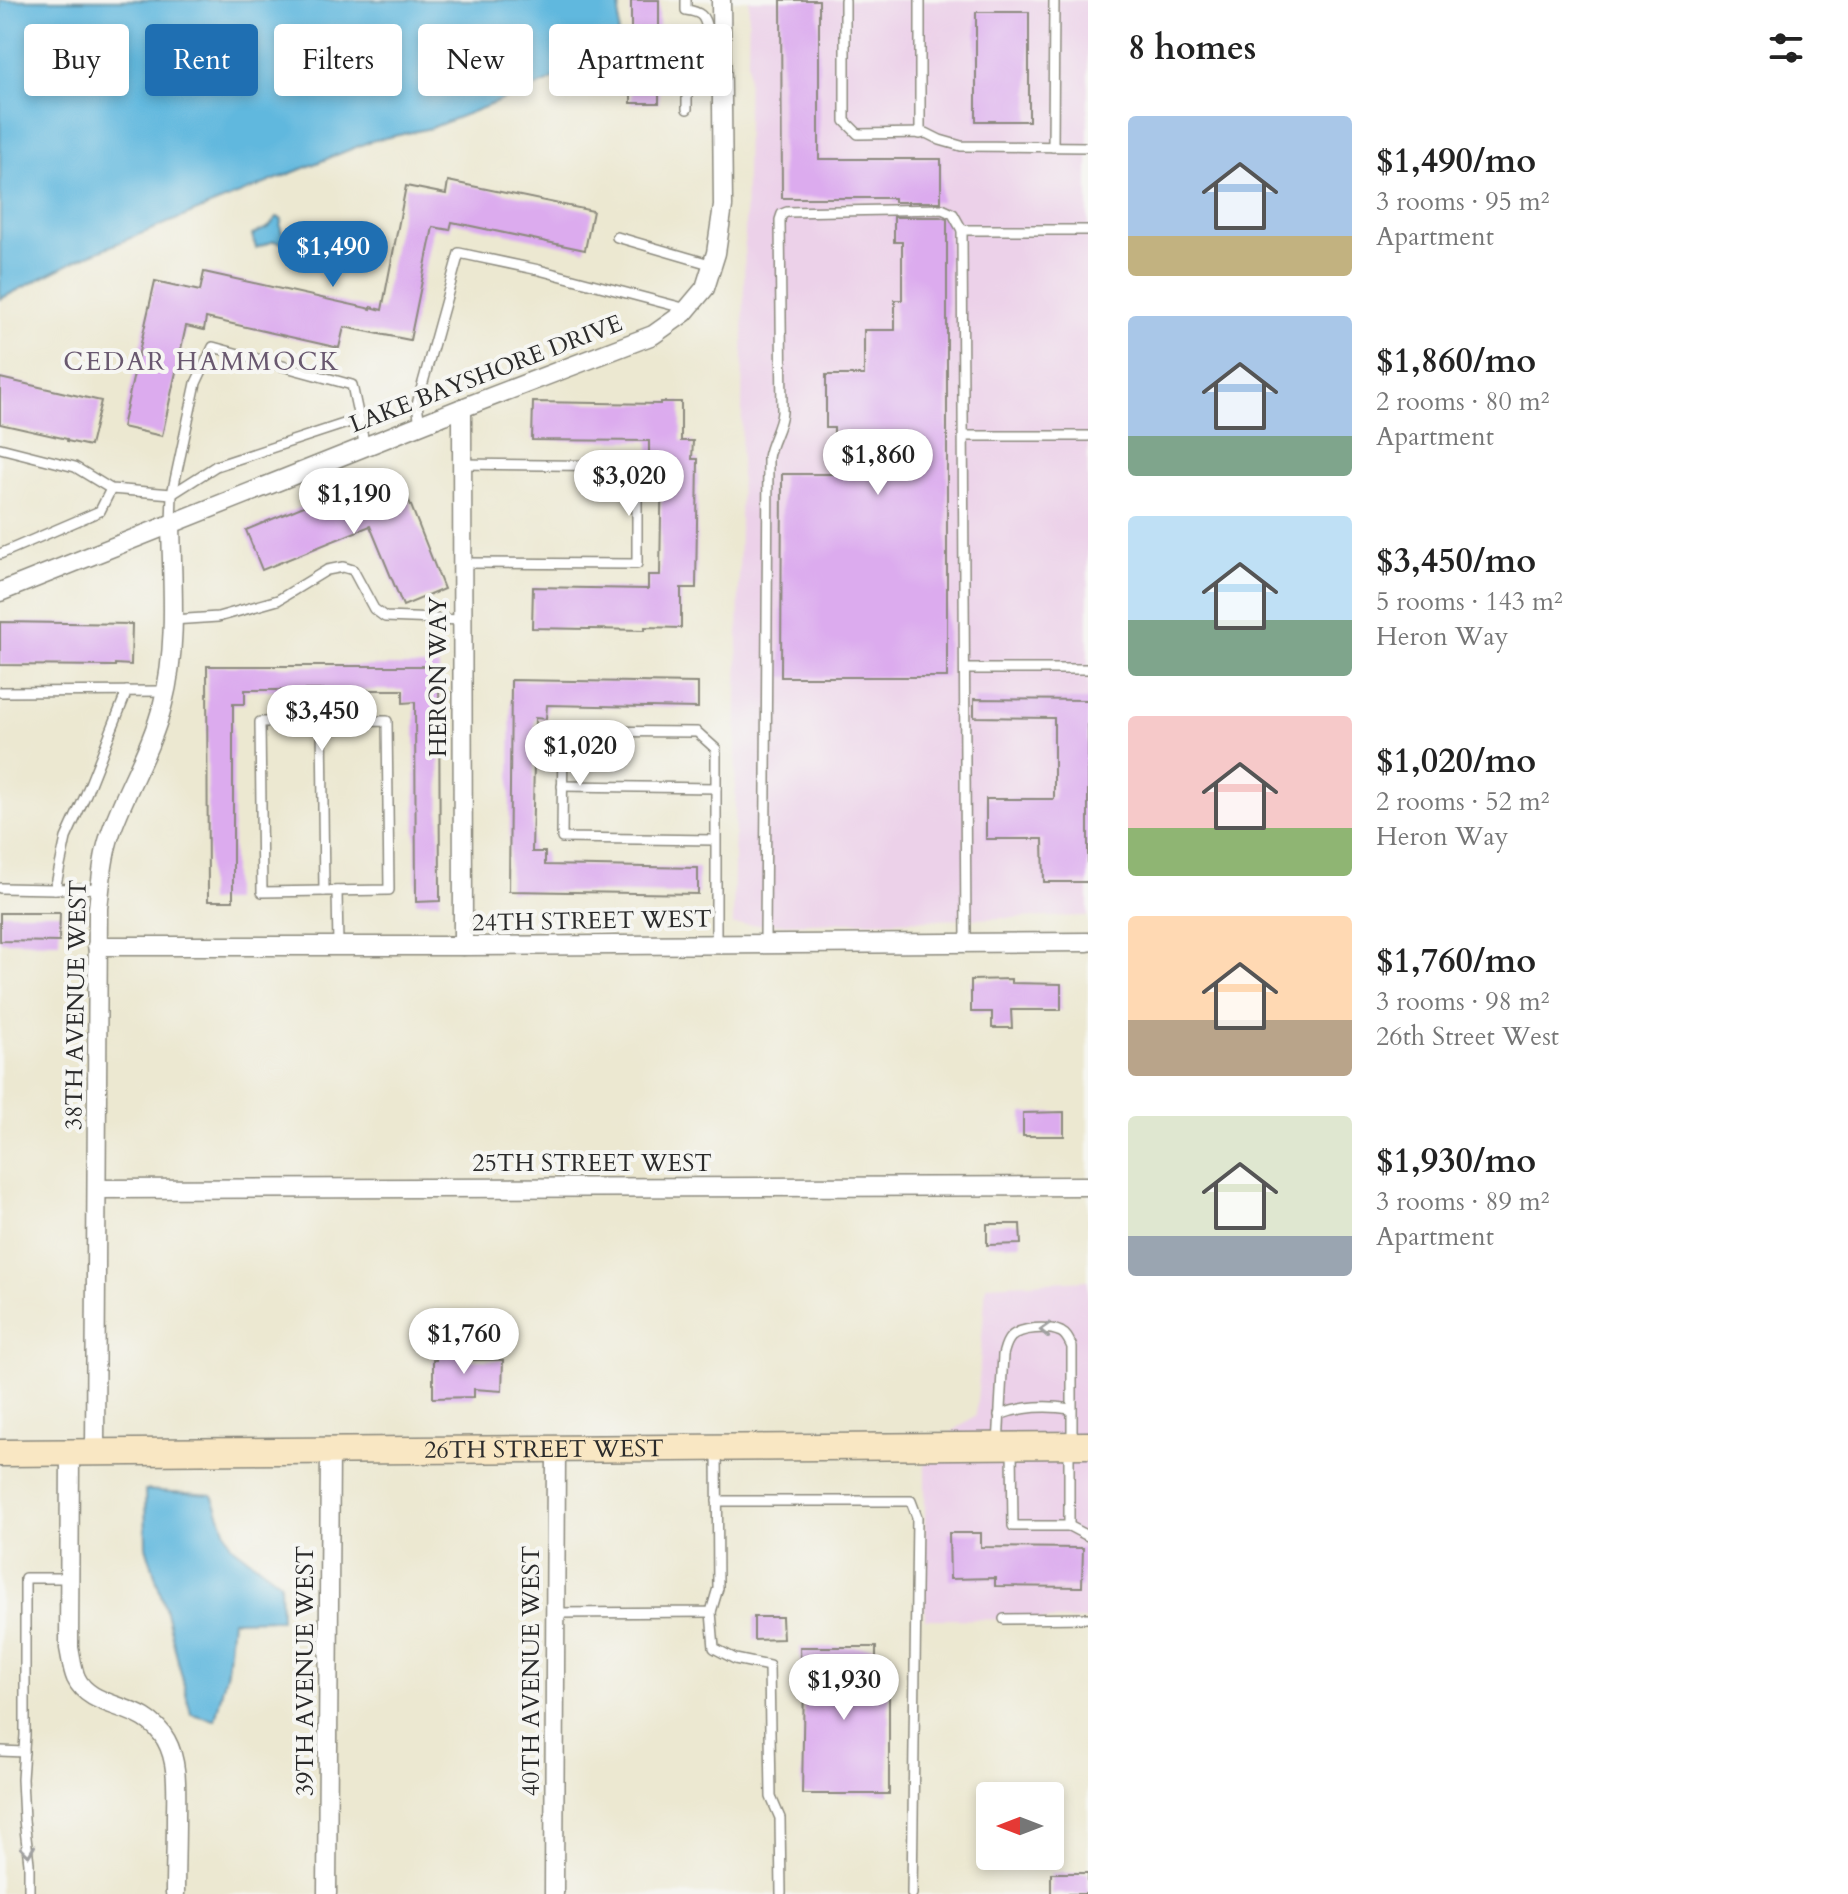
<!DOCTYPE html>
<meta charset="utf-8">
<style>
body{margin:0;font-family:Cardo,serif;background:#f6f6f6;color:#222;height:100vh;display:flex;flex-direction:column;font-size:30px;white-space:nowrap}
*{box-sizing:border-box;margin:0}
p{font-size:26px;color:#767676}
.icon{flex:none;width:44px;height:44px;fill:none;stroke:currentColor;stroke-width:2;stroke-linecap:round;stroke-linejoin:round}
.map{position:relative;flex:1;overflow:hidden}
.side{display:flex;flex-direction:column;background:#fff;width:760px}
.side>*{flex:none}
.guide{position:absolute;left:24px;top:24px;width:760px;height:72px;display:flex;gap:16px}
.needle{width:52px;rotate:270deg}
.buttons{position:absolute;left:976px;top:1782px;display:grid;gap:16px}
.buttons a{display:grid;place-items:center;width:88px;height:88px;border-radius:8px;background:#fff;box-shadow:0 4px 12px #0003;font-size:40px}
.price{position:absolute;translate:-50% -68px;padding:0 18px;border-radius:28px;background:#fff;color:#222;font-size:26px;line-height:52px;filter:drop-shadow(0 2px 4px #0008)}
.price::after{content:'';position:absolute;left:50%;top:48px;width:24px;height:18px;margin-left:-12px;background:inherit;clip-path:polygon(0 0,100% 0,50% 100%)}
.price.current{background:#1f6fb2;color:#fff}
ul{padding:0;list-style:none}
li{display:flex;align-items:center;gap:24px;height:200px;padding:0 40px}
li span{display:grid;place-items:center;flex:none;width:224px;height:160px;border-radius:8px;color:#555}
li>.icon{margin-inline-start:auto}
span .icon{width:96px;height:96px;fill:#fffc;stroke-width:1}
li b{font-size:34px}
h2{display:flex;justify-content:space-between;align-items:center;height:96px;padding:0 40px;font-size:34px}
.chip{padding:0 28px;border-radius:8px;background:#fff;box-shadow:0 4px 12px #0003;font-size:28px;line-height:72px}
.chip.current{background:#1f6fb2;color:#fff}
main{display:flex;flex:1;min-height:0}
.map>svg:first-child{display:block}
.built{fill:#ecd1e9}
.water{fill:#61b8de;stroke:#467284;stroke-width:2}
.building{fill:#dcabee}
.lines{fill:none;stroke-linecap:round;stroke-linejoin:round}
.lane-casing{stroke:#8c8a7e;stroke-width:12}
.street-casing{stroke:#8c8a7e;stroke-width:21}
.secondary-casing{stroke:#8c8a7e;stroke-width:29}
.lane{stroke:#fff;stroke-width:9}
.street{stroke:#fff;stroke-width:18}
.secondary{stroke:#f9e7c3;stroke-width:26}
.oneway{stroke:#a0a0a0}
.labels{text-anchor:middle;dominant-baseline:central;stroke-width:8;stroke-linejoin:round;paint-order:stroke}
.street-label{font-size:24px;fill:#2b2b2b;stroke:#f6f6f2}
.neighbourhood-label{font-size:26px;letter-spacing:2px;fill:#69586f;stroke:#f6f6f2}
</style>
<main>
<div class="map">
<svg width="1088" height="1894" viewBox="0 0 1088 1894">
<rect width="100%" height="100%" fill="#f6f6f2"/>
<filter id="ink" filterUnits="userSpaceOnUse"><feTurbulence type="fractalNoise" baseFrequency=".0125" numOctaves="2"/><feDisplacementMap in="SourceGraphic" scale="16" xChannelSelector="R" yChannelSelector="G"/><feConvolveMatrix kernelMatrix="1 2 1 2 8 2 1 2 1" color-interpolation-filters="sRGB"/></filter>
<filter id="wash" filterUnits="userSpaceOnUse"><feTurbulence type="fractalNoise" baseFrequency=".006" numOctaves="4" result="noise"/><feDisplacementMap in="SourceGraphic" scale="32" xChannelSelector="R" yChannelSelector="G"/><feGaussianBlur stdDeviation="1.8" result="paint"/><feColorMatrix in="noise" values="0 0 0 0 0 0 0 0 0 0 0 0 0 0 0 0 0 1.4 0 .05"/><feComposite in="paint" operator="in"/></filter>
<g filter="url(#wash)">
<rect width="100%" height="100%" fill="#ece8d1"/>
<g class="built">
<path d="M 749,0 L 1088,0 L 1088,916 L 733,925 Z"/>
<path d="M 1088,1280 L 1088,1436 L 945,1437 L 976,1415 L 986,1285 Z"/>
<path d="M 1088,1453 L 1088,1620 L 925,1619 L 925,1455 Z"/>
</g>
<g class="water">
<path d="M 0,0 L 620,0 L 618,38 L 546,83 L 431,128 L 371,141 L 81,258 L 0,299 Z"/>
<path d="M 277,217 L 282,219 C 278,228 282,236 291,239 L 288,244 L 274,241 L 256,248 L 252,235 L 269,227 Z"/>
<path d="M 145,1490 L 212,1495 L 231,1545 L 280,1582 L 281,1619 L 232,1620 L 227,1670 L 215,1720 L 191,1714 L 165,1608 L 146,1546 Z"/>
</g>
<g id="blocks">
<g class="building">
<rect x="631" y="0" width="28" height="103"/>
<path d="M 781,0 L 819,0 L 819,159 L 941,159 L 941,202 L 894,202 L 894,198 L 782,198 Z"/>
<rect x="976" y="12" width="53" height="109"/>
<path d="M 448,181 L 593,211 L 585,250 L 452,222 L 450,230 L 433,227 L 410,340 L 344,327 L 339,348 L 206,318 L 204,330 L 186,326 L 162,436 L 122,427 L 155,281 L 200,291 L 204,272 L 371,309 L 371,307 L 382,310 L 406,186 L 446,194 Z"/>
<path d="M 894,217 L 940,217 L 947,219 L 947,677 L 781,677 L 782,474 L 834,474 L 834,428 L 826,428 L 826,375 L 864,375 L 864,330 L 895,330 L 895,300 L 902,300 L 902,242 L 894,242 Z"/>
<path d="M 0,378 L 101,401 L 90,446 L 67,441 L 67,439 L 0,424 Z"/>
<path d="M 533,402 L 660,404 L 660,402 L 681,402 L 681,441 L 693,441 L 692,459 L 698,459 L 696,588 L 681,588 L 681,628 L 645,627 L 645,630 L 532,628 L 533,587 L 648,589 L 648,575 L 660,575 L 662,454 L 649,454 L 649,441 L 532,440 Z"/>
<path d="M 364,472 L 379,510 L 408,498 L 444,589 L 403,606 L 370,526 L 262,570 L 246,530 L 345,489 L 341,481 Z"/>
<path d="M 0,622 L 132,624 L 131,665 L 115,664 L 115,666 L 0,665 Z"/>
<path d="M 207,666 L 439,666 L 440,901 L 416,902 L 415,702 L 403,703 L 403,690 L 245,690 L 245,704 L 233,704 L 233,901 L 208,901 Z"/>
<path d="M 511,680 L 698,683 L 698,708 L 547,705 L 546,719 L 535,718 L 532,852 L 545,852 L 545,865 L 698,868 L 698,894 L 509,891 Z"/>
<path d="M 974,699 L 1088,700 L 1088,882 L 1044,882 L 1043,839 L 986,839 L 986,799 L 1054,799 L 1054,718 L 974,717 Z"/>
<path d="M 0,913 L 60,913 L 59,942 L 0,941 Z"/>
<path d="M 1011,979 L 1011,983 L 1061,984 L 1061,1010 L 1011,1010 L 1012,1028 L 992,1028 L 992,1012 L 971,1012 L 971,980 Z"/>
<path d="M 1064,1112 L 1064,1136 L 1023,1136 L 1023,1113 Z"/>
<path d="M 987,1224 L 1020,1224 L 1021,1244 L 987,1245 Z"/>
<path d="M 436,1351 L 461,1351 L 461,1360 L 503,1360 L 502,1391 L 474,1389 L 474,1397 L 433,1398 L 433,1360 L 436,1360 Z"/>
<path d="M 949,1533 L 981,1533 L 981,1547 L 1083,1548 L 1082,1587 L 995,1586 L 995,1578 L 950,1579 Z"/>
<path d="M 754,1617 L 782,1617 L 783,1639 L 754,1640 Z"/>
<path d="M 800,1647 L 876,1647 L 876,1681 L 889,1681 L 889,1794 L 802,1794 L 804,1680 L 801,1680 Z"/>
<rect x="1051" y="1873" width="37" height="21"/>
</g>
</g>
</g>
<g filter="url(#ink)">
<use href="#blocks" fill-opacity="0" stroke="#8c8a7e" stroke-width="2"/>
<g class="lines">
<defs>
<g id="lane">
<path d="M 686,0 L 686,10 C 700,12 705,15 707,30 L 712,30"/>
<path d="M 845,0 L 845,121 L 858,134 L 926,133 L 940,140 L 961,146 L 1088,147"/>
<path d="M 920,0 L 920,134"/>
<path d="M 687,109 L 687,49 C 702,46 703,45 707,30"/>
<path d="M 1053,147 L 1054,0"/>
<path d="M 617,237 L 713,265"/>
<path d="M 420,425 L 417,404 L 459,253 L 539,270 L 687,309"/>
<path d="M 964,436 L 1088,436"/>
<path d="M 0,448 L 75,467 L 111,489 L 172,494 L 216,466 L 359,419"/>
<path d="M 462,464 L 637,466 L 637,564 L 462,563"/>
<path d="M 171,524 L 172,494 L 196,383 L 213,347 L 352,385 L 365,447"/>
<path d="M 0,554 L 100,511 L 111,489"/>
<path d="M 172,620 L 218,617 L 278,600 L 327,570 L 343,567 L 353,570 L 374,609 L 385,617 L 462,620"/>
<path d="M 965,669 L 1088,669"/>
<path d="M 0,692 L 166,691"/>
<path d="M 322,721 L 324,891"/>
<path d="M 387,721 L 389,890 L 262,892 L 260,722 Z"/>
<path d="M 562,786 L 716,788"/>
<path d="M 715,840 L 562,838 L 563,731 L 697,732 L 716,749 L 716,944"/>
<path d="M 0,888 L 55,889 L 101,888"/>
<path d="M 55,889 L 66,838 L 86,794 L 127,691"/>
<path d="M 337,891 L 338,946"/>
<path d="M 765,943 L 768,458 C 770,442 781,428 782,412 L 780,220 L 782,214 L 787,212 L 942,209 L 953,214 L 962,230"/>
<path d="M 966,943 L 962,230 L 1088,230"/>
<path d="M 999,1415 C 1023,1406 1046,1405 1071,1409"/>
<path d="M 998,1445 L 1003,1355 C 1005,1348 1006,1342 1011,1337 C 1021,1327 1048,1326 1061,1332 C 1067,1335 1069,1341 1072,1347 L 1072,1442"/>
<path d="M 1012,1449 L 1013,1526 L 1069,1526 L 1069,1446"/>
<path d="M 717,1501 L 911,1501 L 917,1517 L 912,1894"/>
<path d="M 1069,1526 L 1088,1536"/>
<path d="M 711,1612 L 714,1648 L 735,1659 L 769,1666 L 771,1797 L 780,1818 L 781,1894"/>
<path d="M 555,1613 L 711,1612 L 718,1588 L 717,1449"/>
<path d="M 1004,1619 L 1088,1618"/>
<path d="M 0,1751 L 24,1752"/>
<path d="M 29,1894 L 29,1863 L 24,1820 L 22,1779 L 25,1735 L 25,1578 L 69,1578"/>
</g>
<g id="street">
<path d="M 462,408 L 463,946"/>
<path d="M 0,592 L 462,408 L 653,335 L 684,313 L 705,288 L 716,253 L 723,206 L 721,0"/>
<path d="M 97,946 L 463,946 L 1088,942"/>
<path d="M 97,1189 L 1088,1186"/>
<path d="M 95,1451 L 98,908 C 101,884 102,858 110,835 C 125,790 152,749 163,703 C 178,645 172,583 171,524"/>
<path d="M 70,1452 L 69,1648 C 71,1657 72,1669 76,1678 C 92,1712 144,1700 166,1740 C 179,1763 176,1793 176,1819 C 176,1844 175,1869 175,1894"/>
<path d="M 327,1894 L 330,1449"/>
<path d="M 554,1894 L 556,1448"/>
</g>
<g id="secondary">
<path id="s1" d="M 0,1453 L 1088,1445"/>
</g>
</defs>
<use href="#lane" class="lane-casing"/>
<use href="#street" class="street-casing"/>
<use href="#secondary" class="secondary-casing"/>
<use href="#lane" class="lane"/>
<use href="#street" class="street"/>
<use href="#secondary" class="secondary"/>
</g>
<defs><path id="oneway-chevron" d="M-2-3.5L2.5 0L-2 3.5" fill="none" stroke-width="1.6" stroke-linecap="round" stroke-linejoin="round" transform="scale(2)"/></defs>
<g class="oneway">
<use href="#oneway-chevron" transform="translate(1045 1330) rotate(-177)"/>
<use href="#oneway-chevron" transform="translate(28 1851) rotate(83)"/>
</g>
</g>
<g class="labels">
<g class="street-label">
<text transform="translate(486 374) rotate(-21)">LAKE BAYSHORE DRIVE</text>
<text transform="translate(438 677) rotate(-90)">HERON WAY</text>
<text transform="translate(592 921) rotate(-1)">24TH STREET WEST</text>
<text transform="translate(76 1005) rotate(-89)">38TH AVENUE WEST</text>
<text x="592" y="1163">25TH STREET WEST</text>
<text stroke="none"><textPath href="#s1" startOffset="544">26TH STREET WEST</textPath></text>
<text transform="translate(305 1671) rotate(-90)">39TH AVENUE WEST</text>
<text transform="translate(531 1671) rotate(-90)">40TH AVENUE WEST</text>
</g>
<g class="neighbourhood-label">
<text x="202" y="361">CEDAR HAMMOCK</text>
</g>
</g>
</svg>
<div class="buttons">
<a><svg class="needle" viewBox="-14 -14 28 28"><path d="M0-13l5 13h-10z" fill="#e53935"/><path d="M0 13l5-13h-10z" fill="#767676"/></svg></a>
</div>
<b class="price current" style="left:333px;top:289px">$1,490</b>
<b class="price" style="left:878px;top:497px">$1,860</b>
<b class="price" style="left:629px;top:518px">$3,020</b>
<b class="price" style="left:354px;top:536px">$1,190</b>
<b class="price" style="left:322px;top:753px">$3,450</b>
<b class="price" style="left:580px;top:788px">$1,020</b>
<b class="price" style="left:464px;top:1376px">$1,760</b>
<b class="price" style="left:844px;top:1722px">$1,930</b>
<div class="guide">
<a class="chip">Buy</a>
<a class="chip current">Rent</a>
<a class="chip">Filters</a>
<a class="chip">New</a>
<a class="chip">Apartment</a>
</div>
</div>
<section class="side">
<h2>8 homes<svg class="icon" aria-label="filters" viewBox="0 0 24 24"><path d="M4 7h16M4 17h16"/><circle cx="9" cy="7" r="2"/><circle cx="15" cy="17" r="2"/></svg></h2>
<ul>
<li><span style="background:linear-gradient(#a9c7e8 75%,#c2b280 0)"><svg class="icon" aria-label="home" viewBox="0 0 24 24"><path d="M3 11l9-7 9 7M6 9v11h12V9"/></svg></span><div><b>$1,490/mo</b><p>3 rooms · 95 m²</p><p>Apartment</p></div></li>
<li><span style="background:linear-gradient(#a9c7e8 75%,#7fa58c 0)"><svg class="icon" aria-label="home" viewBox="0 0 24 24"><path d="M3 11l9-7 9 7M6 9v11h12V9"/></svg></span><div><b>$1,860/mo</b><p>2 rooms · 80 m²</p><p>Apartment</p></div></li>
<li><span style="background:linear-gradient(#bfe0f5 65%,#7fa58c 0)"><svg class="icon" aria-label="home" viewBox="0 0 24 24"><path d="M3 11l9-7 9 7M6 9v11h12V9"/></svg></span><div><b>$3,450/mo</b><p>5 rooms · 143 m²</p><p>Heron Way</p></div></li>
<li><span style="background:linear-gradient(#f6c9c9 70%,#8fb573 0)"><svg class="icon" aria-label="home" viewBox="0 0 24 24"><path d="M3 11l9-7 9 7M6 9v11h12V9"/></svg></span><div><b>$1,020/mo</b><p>2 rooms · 52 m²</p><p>Heron Way</p></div></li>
<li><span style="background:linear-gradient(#ffd9b3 65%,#b9a48a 0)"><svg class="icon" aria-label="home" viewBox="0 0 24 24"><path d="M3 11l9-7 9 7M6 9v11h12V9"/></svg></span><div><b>$1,760/mo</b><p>3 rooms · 98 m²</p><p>26th Street West</p></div></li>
<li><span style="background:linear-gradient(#dfe7d0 75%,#9aa5b1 0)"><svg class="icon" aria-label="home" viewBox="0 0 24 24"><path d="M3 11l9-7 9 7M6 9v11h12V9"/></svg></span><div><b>$1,930/mo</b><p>3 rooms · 89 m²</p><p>Apartment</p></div></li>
</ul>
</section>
</main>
